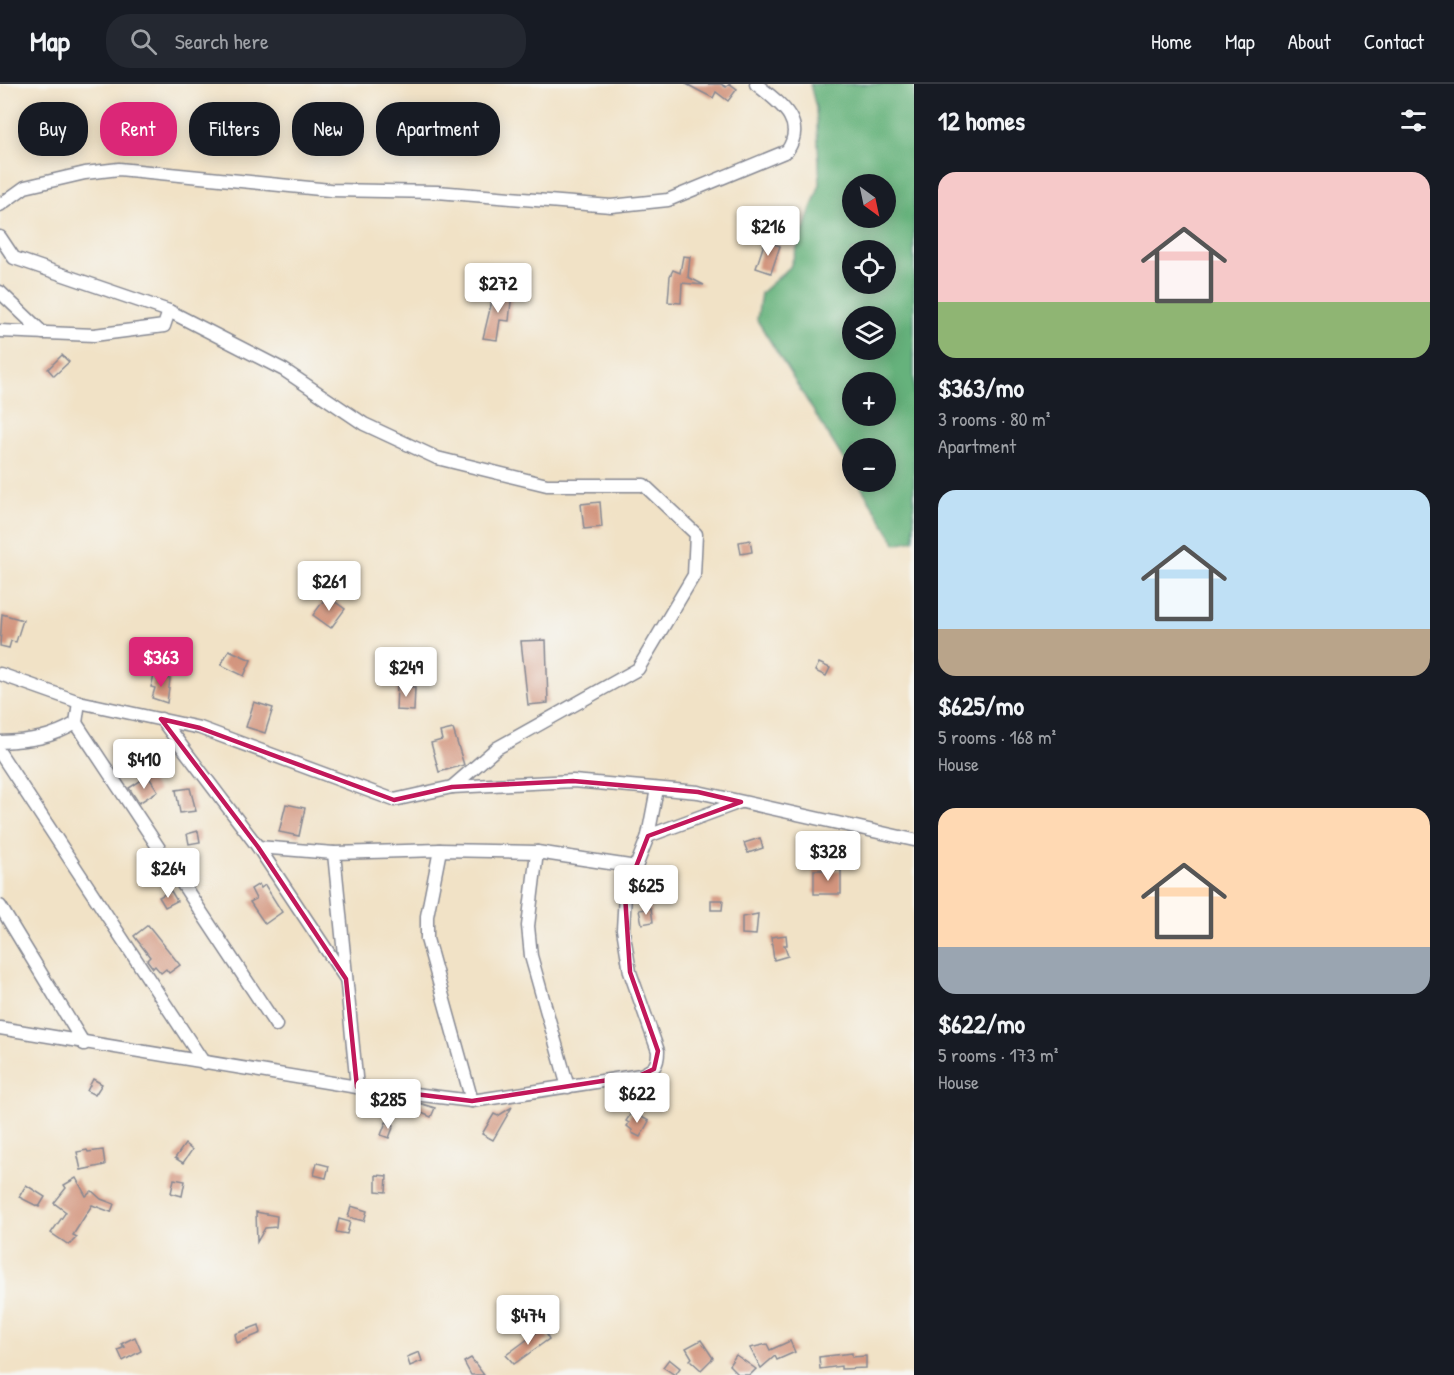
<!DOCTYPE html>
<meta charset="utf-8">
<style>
body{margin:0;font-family:"Patrick Hand",sans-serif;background:#242831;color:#f1f3f6;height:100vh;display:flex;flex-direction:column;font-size:22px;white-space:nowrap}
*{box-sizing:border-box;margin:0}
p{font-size:20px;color:#9ea1a6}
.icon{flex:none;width:33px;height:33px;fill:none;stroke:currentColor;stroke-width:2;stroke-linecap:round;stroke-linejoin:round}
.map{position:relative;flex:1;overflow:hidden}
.details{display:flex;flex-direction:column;background:#171b24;width:540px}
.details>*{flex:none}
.hud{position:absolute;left:18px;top:18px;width:570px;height:54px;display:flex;gap:12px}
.needle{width:39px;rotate:147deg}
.controls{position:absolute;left:842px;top:90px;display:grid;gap:12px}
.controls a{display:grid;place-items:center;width:54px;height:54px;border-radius:50%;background:#171b24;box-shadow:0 3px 15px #0003;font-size:30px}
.price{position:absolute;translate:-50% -51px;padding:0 14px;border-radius:6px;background:#fff;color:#222;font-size:20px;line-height:39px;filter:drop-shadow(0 2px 3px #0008)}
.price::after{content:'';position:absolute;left:50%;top:36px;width:18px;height:14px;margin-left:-9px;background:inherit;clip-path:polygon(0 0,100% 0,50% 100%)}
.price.current{background:#db2777;color:#fff}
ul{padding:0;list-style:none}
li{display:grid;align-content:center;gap:12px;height:318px;padding:0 24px}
li span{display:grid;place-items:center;height:186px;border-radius:18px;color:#555}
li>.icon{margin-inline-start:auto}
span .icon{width:108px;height:108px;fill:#fffc;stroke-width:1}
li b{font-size:26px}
h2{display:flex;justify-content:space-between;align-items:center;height:72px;padding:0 24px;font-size:26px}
.chip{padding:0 21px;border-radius:24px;background:#171b24;box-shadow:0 3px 15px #0003;font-size:21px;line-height:54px}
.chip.current{background:#db2777;color:#fff}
header{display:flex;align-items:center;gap:36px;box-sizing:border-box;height:84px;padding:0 30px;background:#171b24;border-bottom:2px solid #363941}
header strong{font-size:28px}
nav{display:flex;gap:33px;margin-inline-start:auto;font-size:21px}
.search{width:420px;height:54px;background:#242831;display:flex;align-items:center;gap:15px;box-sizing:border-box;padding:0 21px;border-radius:24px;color:#9ea1a6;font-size:22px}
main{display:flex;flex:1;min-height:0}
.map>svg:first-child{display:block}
.forest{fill:#66b27b;stroke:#40706c;stroke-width:1.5;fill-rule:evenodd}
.building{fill:#d3957e}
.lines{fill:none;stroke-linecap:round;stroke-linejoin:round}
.street-casing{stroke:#868892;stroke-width:15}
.street{stroke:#fff;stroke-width:12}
.marked{fill:none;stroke:#c2185b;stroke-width:4.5;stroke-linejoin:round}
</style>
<header>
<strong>Map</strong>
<div class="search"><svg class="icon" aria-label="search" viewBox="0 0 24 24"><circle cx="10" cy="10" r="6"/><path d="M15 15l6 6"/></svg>Search here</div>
<nav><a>Home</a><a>Map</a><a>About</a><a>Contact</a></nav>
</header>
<main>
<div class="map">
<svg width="914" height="1291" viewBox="0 0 914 1291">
<rect width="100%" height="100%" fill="#f6f6f2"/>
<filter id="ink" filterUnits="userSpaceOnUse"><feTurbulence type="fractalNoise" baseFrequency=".0167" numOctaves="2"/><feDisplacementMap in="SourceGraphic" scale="12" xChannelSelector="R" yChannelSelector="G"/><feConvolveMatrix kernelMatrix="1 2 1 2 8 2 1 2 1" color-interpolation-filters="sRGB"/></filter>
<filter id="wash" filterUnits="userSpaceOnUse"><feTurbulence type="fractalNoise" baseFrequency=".008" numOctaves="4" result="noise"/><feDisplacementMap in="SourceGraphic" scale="24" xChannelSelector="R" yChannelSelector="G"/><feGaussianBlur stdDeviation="1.35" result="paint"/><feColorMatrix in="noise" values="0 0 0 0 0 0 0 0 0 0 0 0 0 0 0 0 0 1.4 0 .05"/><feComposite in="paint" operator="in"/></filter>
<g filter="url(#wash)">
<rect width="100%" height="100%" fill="#f1e2c6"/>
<path class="forest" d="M 810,0 L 914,0 L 914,456 L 896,460 L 858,398 L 885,398 L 885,364 L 852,364 L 852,389 L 757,236 L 761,209 L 790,183 L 820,100 L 816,24 ZM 852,100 L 885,100 L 885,134 L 852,134 ZM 852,166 L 885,166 L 885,200 L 852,200 ZM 852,232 L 885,232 L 885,266 L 852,266 ZM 852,298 L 885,298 L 885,332 L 852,332 Z"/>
<g id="blocks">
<g class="building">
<path d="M 686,0 L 721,0 L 726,3 L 730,0 L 737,5 L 728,17 L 716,8 L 713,14 Z"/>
<path d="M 765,157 L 780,162 L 771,189 L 756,184 Z"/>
<path d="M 683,172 L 690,173 L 688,193 L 704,201 L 682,199 L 681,219 L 668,218 L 670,192 L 673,186 L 680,189 Z"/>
<path d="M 500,206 L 512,208 L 509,237 L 500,236 L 497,256 L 483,254 L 494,208 L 499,209 Z"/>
<path d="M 62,271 L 69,278 L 54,292 L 48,285 Z"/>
<path d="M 600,418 L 602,443 L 584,445 L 581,420 Z"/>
<path d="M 750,456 L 752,468 L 741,470 L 739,458 Z"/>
<path d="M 327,512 L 345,525 L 331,544 L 313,531 Z"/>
<path d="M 2,530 L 23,536 L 16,558 L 11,557 L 9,564 L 0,562 Z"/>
<path d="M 546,556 L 548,619 L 528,621 L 521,557 Z"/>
<path d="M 229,566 L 251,576 L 244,592 L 221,581 Z"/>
<path d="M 819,579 L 830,584 L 826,592 L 815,587 Z"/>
<path d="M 154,591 L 170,595 L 167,619 L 152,614 L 155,604 L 151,603 Z"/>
<path d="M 397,602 L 415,603 L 414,627 L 396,626 Z"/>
<path d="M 254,618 L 273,624 L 265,649 L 246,643 Z"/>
<path d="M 453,645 L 464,681 L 439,688 L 431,659 L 442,656 L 440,648 Z"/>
<path d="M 148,692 L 158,707 L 139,719 L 129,704 Z"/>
<path d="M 190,704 L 196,727 L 180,729 L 176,706 Z"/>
<path d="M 286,720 L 305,724 L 299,752 L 279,748 Z"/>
<path d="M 198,747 L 200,758 L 189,760 L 187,750 Z"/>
<path d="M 760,754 L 763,764 L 748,769 L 744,759 Z"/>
<rect x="814" y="786" width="27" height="24"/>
<path d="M 259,800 L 261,804 L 265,801 L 282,828 L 265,840 L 250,818 L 256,815 L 251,805 Z"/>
<path d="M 171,807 L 177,817 L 165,823 L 159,813 Z"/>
<path d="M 711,816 L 723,816 L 722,826 L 711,826 Z"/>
<path d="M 651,824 L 653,838 L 642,840 L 639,826 Z"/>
<path d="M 758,830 L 756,851 L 742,850 L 742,833 Z"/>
<path d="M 148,841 L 180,881 L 169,889 L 166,885 L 161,889 L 155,882 L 153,884 L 147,876 L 150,873 L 134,852 Z"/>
<path d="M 786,851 L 787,861 L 784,861 L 788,872 L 774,876 L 771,853 Z"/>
<path d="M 93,995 L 102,1000 L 95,1011 L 87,1007 Z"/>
<path d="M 416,1018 L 435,1024 L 431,1033 L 412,1025 Z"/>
<path d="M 512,1023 L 493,1056 L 482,1050 L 494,1030 L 498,1032 Z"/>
<path d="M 632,1028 L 649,1037 L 640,1053 L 632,1049 L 632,1046 L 627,1042 L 629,1039 L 626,1037 Z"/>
<path d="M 386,1038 L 394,1041 L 389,1054 L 381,1051 Z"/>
<path d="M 185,1060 L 192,1066 L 183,1079 L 175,1074 Z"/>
<path d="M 87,1066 L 88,1068 L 103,1066 L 105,1081 L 81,1086 L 77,1068 Z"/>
<path d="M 317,1079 L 329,1082 L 326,1094 L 314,1091 Z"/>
<path d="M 376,1091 L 387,1092 L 386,1108 L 376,1107 Z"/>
<path d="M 76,1094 L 86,1112 L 92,1107 L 101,1115 L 114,1120 L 111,1128 L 92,1121 L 73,1151 L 77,1153 L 69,1161 L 51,1149 L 66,1128 L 54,1119 L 66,1104 L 64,1101 Z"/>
<path d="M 174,1095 L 185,1097 L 182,1112 L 171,1109 Z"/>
<path d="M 26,1101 L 45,1113 L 39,1123 L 19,1113 Z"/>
<path d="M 351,1122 L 367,1127 L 364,1137 L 348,1133 Z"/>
<path d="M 256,1128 L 277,1132 L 276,1143 L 265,1144 L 257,1158 Z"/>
<path d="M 339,1135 L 350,1138 L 347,1150 L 336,1148 Z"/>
<path d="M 259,1241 L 261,1249 L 237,1259 L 235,1250 Z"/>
<path d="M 543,1244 L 549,1255 L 514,1280 L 506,1271 Z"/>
<path d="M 135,1253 L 141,1267 L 123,1277 L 118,1266 L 125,1263 L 121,1260 Z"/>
<path d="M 701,1256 L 713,1274 L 701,1286 L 690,1276 L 692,1274 L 686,1264 Z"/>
<path d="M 790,1257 L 795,1268 L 777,1276 L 775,1272 L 761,1284 L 750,1264 L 767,1260 L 770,1266 Z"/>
<path d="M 419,1268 L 422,1277 L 410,1282 L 407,1273 Z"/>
<path d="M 852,1269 L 852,1273 L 866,1272 L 866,1284 L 841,1285 L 841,1282 L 820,1285 L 819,1273 Z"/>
<path d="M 736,1271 L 756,1285 L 750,1291 L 739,1291 L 729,1281 Z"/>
<path d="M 471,1274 L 484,1291 L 471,1291 L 464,1278 Z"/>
<path d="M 669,1275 L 680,1284 L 675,1291 L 663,1283 Z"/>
</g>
</g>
</g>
<g filter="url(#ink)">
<use href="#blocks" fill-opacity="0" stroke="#868892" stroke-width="1.5"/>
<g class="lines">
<defs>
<g id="street">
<path d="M 0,121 L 25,103 L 85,89 L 119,85 L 330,106 L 437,108 L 611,122 L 668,116 L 787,67 C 808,37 778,18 756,0"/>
<path d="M 0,153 L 14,174 L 169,227 L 284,286 L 364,340 L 437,374 L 547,401 L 644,401 L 696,450 L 694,491 L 638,585 L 497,664 L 452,703"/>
<path d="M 0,208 L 43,249"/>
<path d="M 0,247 L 94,251 L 164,242 L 169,227"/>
<path d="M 0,590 L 79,618 L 200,644 L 394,716 L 452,703 L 573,697 L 698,708 L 914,756"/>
<path d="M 161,635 L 258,763 L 346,895"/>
<path d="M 76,639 L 276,941"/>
<path d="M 0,658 C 28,657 52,654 76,639 L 79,618"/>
<path d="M 0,669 L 204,979"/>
<path d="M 648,752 L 740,718"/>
<path d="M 258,763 L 334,769 L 440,766 L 537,768 L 636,783"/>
<path d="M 440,766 L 427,832 L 427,855 L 472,1017"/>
<path d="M 537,768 L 528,842 L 531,872 L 568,1003"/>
<path d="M 334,769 L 357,1003"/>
<path d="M 0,822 L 84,960"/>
<path d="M 0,944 L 357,1003 L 472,1017 L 641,991 C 654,985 658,982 658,967 L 630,888 L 623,845 L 625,811 L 648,752 L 657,705"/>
</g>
</defs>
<use href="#street" class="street-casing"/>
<use href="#street" class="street"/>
</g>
</g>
<path class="marked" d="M 161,635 L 200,644 L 394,716 L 452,703 L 573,697 L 698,708 L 741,718 L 648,752 L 625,811 L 630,888 L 658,967 L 654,985 L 641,991 L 472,1017 L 357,1003 L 346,895 L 258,763 Z"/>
</svg>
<div class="controls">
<a><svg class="needle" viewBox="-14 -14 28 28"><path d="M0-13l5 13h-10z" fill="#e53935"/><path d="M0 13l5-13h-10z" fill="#9ea1a6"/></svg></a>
<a><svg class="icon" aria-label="locate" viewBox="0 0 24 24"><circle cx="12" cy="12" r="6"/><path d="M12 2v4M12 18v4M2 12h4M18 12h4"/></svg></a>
<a><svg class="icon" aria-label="layers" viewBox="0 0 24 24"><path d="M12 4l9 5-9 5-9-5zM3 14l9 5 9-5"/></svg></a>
<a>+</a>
<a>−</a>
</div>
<b class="price" style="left:768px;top:173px">$216</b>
<b class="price" style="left:498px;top:230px">$272</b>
<b class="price" style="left:329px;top:528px">$261</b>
<b class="price current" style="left:161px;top:604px">$363</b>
<b class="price" style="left:406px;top:614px">$249</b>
<b class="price" style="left:144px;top:706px">$410</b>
<b class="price" style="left:828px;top:798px">$328</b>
<b class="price" style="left:168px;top:815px">$264</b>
<b class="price" style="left:646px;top:832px">$625</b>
<b class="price" style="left:637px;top:1040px">$622</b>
<b class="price" style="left:388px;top:1046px">$285</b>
<b class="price" style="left:528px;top:1262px">$474</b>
<div class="hud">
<a class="chip">Buy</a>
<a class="chip current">Rent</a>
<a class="chip">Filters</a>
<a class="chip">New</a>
<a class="chip">Apartment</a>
</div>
</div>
<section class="details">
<h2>12 homes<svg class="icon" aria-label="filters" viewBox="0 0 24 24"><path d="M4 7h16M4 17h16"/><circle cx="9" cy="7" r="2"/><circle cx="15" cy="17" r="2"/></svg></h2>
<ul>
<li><span style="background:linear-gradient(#f6c9c9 70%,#8fb573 0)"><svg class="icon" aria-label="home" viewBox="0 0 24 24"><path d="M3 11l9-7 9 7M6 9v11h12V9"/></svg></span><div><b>$363/mo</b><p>3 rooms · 80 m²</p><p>Apartment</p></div></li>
<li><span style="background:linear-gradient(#bfe0f5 75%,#b9a48a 0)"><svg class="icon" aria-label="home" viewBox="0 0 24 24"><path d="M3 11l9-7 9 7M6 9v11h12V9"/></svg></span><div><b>$625/mo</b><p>5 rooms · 168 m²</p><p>House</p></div></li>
<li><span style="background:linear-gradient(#ffd9b3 75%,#9aa5b1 0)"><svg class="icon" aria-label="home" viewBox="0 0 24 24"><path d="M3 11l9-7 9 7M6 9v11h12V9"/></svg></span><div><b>$622/mo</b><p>5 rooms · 173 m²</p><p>House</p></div></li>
</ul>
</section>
</main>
